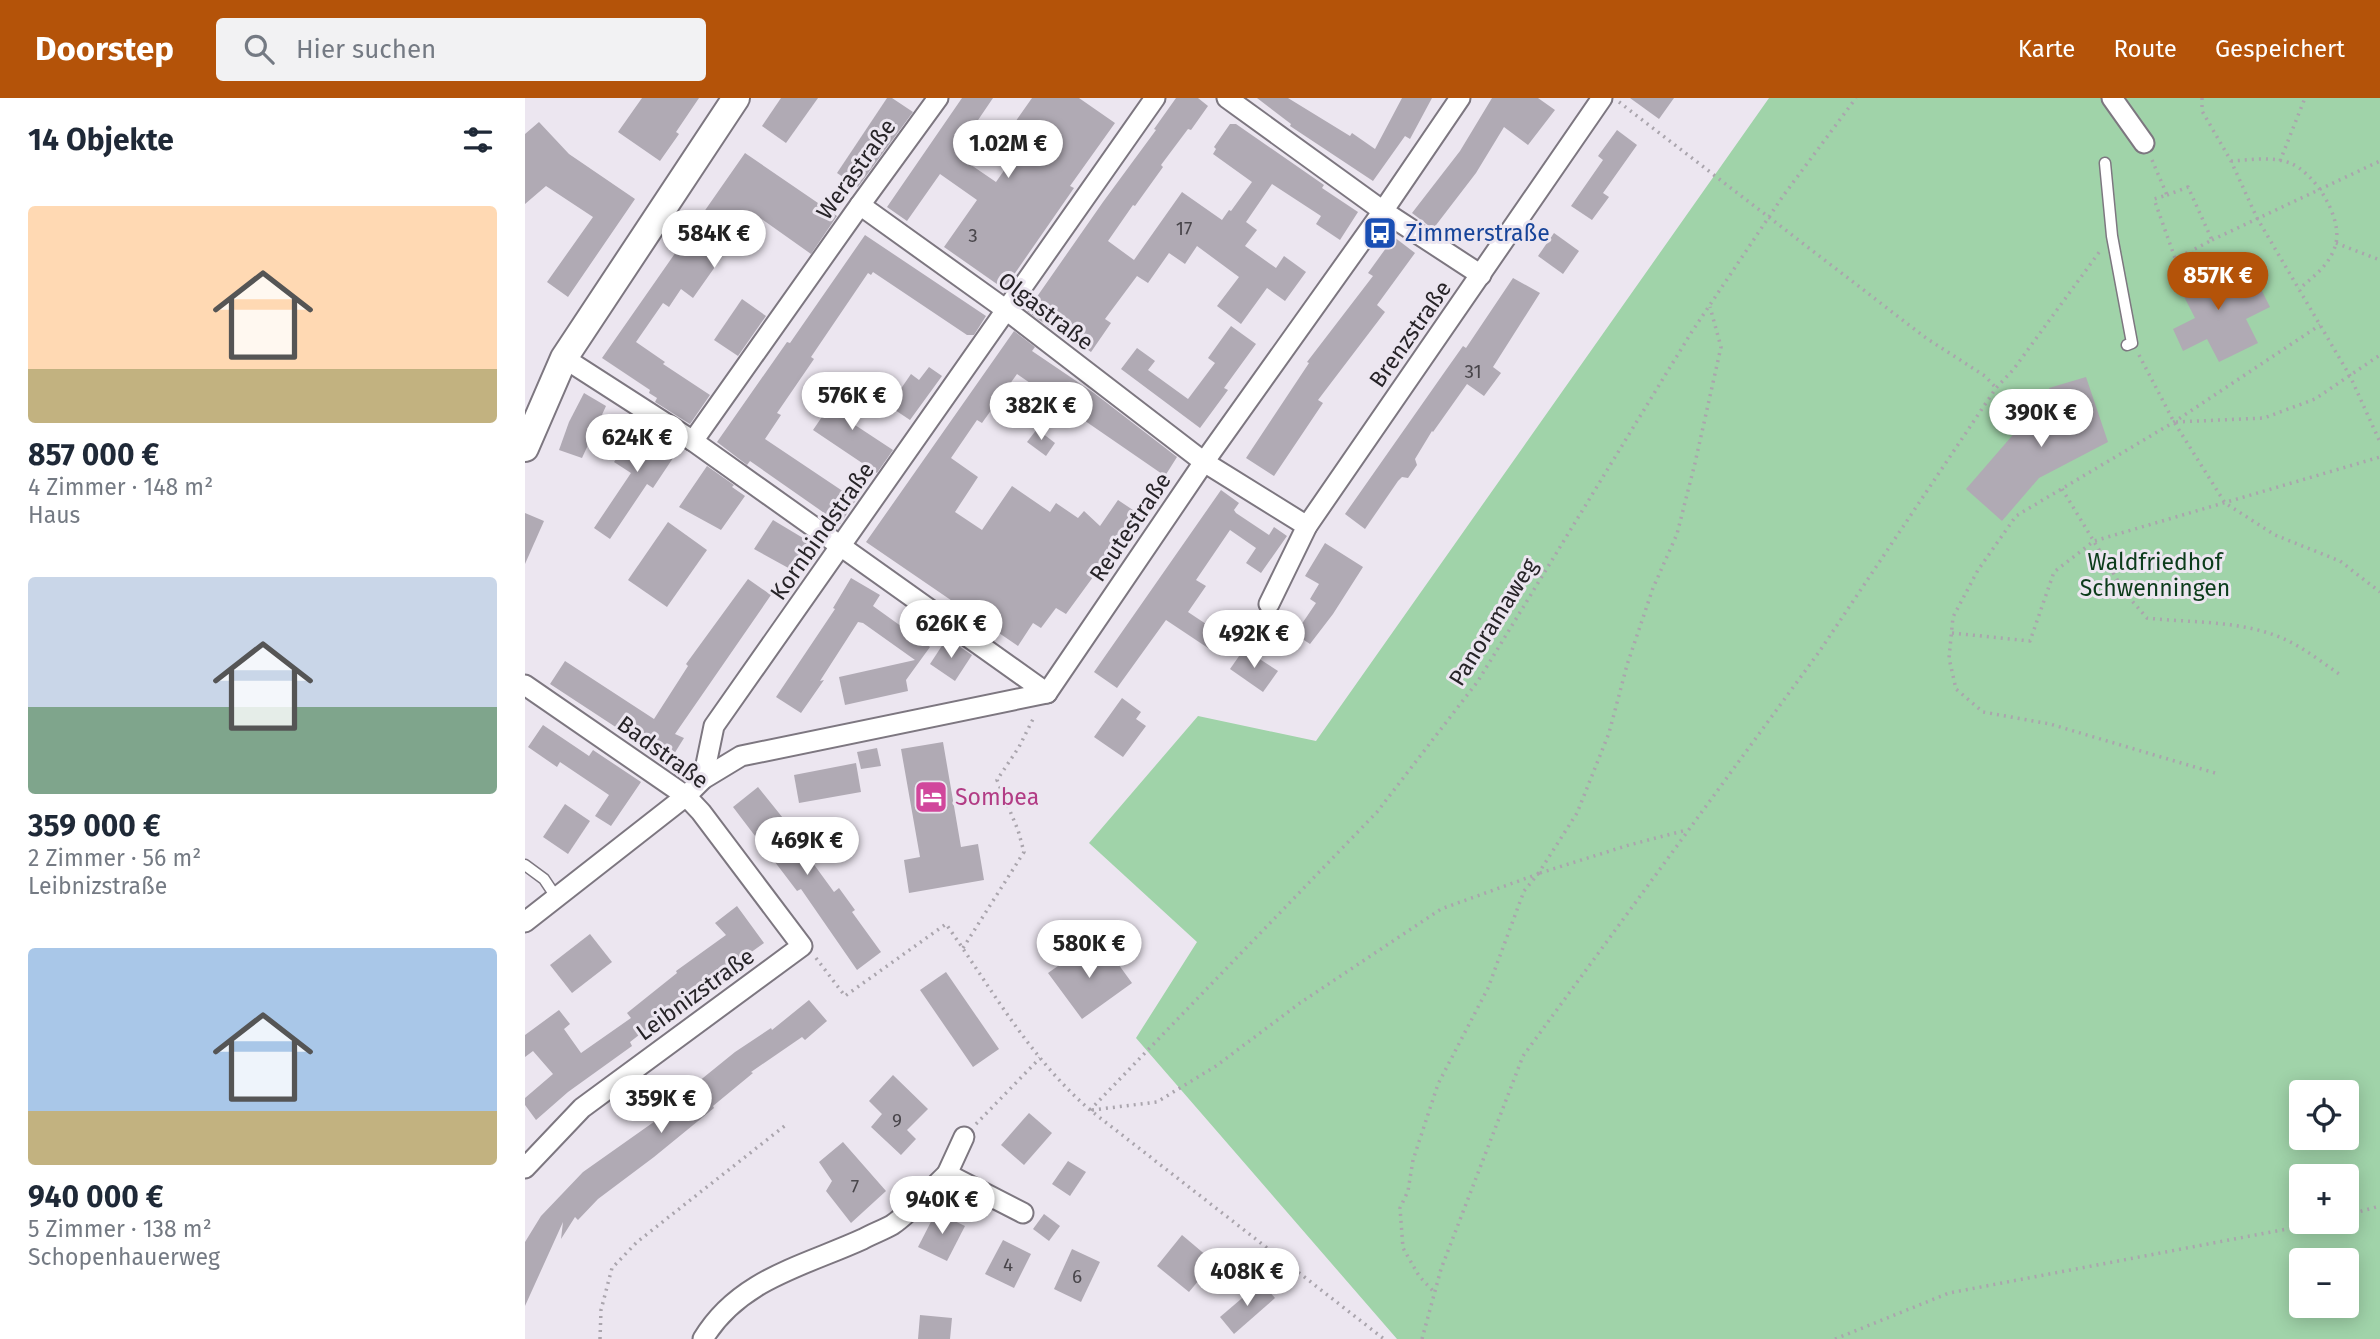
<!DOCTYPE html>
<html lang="de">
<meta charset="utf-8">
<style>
body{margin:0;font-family:"Fira Sans",sans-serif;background:#f2f2f3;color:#1f2937;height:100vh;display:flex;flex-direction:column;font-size:26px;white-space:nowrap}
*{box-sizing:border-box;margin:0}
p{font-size:23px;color:#747a83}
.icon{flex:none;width:38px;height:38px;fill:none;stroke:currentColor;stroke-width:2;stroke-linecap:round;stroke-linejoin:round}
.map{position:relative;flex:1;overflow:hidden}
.drawer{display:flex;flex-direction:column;background:#fff;width:525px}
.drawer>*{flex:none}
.buttons{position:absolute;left:1764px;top:982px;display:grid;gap:14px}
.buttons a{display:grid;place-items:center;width:70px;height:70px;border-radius:7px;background:#fff;box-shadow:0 4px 18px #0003;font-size:35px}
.price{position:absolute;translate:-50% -60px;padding:0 16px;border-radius:24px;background:#fff;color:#222;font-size:23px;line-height:46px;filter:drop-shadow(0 2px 4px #0008)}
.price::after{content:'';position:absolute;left:50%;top:42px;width:21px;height:16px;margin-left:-10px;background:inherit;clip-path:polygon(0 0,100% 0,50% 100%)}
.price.selected{background:#b45309;color:#fff}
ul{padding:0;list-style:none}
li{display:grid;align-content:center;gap:14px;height:371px;padding:0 28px}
li span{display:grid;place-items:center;height:217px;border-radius:7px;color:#555}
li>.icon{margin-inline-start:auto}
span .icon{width:126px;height:126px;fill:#fffc;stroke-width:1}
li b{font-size:30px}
h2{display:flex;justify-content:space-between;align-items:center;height:84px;padding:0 28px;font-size:30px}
header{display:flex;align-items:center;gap:42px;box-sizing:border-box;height:98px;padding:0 35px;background:#b45309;color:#fff}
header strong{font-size:33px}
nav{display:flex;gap:38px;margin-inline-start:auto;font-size:24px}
.search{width:490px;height:63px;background:#f2f2f3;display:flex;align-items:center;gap:18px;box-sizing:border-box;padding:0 24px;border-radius:7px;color:#747a83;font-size:26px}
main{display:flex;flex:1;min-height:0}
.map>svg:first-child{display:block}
.green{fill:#a0d3a9;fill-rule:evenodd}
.building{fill:#b0aab4}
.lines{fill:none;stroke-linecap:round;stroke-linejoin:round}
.service-casing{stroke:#7d7780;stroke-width:13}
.minor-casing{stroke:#7d7780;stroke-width:23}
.secondary-casing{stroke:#7d7780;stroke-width:30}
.path{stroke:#aaa5ad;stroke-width:3.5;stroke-dasharray:2 5;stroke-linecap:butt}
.service{stroke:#fff;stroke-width:10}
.minor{stroke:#fff;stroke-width:19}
.secondary{stroke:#fff;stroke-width:26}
.labels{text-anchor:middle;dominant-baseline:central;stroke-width:6;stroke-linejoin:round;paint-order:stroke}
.number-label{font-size:19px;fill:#49464b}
.street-label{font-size:23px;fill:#272428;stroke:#ece6f0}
.transit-label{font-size:23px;fill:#164399;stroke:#ece6f0;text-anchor:start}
.park-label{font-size:23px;fill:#0c3c1b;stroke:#ece6f0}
.hotel-label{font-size:23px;fill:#b23c85;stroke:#ece6f0;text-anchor:start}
</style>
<header>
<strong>Doorstep</strong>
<div class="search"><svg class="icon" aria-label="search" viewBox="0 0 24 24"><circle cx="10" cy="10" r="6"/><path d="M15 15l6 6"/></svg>Hier suchen</div>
<nav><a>Karte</a><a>Route</a><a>Gespeichert</a></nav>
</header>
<main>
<section class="drawer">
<h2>14 Objekte<svg class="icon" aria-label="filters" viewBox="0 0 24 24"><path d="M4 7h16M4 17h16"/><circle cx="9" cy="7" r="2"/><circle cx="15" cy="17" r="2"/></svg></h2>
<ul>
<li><span style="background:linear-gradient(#ffd9b3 75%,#c2b280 0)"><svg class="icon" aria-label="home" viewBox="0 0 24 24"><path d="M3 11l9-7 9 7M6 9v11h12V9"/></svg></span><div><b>857 000 €</b><p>4 Zimmer · 148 m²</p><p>Haus</p></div></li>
<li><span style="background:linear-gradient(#c9d6e8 60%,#7fa58c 0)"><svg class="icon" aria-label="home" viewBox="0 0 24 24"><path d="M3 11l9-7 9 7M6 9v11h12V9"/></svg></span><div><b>359 000 €</b><p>2 Zimmer · 56 m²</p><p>Leibnizstraße</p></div></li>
<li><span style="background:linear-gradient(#a9c7e8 75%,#c2b280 0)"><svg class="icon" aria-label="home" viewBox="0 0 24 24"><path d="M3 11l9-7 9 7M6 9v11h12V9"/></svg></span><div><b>940 000 €</b><p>5 Zimmer · 138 m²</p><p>Schopenhauerweg</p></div></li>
</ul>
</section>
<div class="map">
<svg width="1855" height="1241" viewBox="0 0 1855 1241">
<rect width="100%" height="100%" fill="#ece6f0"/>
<path class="green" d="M 1244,0 L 1855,0 L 1855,1241 L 872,1241 L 611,940 L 672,844 L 564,745 L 673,618 L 791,643 ZM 1776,994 L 1822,994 L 1822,1040 L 1776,1040 ZM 1776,1078 L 1822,1078 L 1822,1124 L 1776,1124 ZM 1776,1162 L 1822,1162 L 1822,1208 L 1776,1208 Z"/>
<g class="building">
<path d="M 117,0 L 174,0 L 151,34 L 154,36 L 135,63 L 93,34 Z"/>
<path d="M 256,0 L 293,0 L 261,45 L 237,28 Z"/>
<path d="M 362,0 L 367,0 L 388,14 L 333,89 L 312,75 Z"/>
<path d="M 437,0 L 468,0 L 430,56 L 471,84 L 503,38 L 488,27 L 507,0 L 554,0 L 590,25 L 545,88 L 549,90 L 479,191 L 419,149 L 452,102 L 415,76 L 382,123 L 362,109 Z"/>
<path d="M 651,0 L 673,0 L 683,8 L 666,32 L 663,31 L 636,67 L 638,69 L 610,108 L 608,107 L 583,143 L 609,162 L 657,94 L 697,122 L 704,112 L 706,113 L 727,84 L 688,56 L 691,51 L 689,49 L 705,26 L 711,26 L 799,87 L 797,90 L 833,114 L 815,142 L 791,126 L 796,118 L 747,86 L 721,124 L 732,132 L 720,148 L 751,170 L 759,158 L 781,174 L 760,203 L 742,190 L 716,226 L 692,208 L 714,179 L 672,148 L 660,166 L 644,155 L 623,185 L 612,178 L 580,221 L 586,225 L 566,254 L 526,227 L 524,229 L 502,213 L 578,104 L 631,32 L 629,31 Z"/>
<path d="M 732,0 L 763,0 L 825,38 L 827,35 L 850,51 L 877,0 L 907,0 L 885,41 L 880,38 L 848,83 L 765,28 L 766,26 Z"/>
<path d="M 967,0 L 1013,0 L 1030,12 L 1003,47 L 979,29 L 951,75 L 908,131 L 887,115 L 935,53 Z"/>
<path d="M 1105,0 L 1149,0 L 1134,21 Z"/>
<path d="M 14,24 L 44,56 L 110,101 L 43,199 L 22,184 L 68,119 L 21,88 L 0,106 L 0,36 Z"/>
<path d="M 1092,32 L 1112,47 L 1078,95 L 1084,99 L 1067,122 L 1046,108 L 1078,62 L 1073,58 Z"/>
<path d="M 220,55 L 312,118 L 286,156 L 228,115 L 168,200 L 156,191 L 144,209 L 138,205 L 111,244 L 140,264 L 138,266 L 185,297 L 165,326 L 130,304 L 132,300 L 124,295 L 125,292 L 77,260 Z"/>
<path d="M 1029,135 L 1054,153 L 1038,176 L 1013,158 Z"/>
<path d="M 340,137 L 461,218 L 449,237 L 442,237 L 348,174 L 346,177 L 343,175 L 286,259 L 289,261 L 252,315 L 256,317 L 240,341 L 331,402 L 315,426 L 225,363 L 222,367 L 192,344 L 262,244 L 265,245 Z"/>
<path d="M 869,139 L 890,155 L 852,207 L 860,214 L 793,302 L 798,305 L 749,378 L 721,360 L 784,265 L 782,264 L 848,178 L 843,175 Z"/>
<path d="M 1690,161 L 1708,197 L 1733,185 L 1745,209 L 1721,221 L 1733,245 L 1694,264 L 1682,241 L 1658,253 L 1648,231 L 1670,220 L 1650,181 Z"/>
<path d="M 988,180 L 1015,195 L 968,269 L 976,275 L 959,298 L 942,286 L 908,334 L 907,333 L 890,361 L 892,367 L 883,380 L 877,379 L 873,383 L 840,431 L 820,416 L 921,272 L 938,248 L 941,250 Z"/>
<path d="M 217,201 L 241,218 L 213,258 L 189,242 Z"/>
<path d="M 706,228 L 731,246 L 699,290 L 703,292 L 675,330 L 596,271 L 612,250 L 630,263 L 623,272 L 663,301 L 690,265 L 683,260 Z"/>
<path d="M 489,233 L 510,249 L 507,253 L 569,295 L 652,359 L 640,378 L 492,276 L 457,325 L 452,322 L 426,360 L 453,379 L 430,414 L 457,432 L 487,388 L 525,414 L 531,405 L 553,420 L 559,413 L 575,428 L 593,402 L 614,416 L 541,516 L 531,510 L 516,530 L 508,525 L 493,548 L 341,444 Z"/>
<path d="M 404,269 L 417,278 L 385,322 L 364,308 L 386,276 L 394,282 Z"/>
<path d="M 1561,279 L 1583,344 L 1514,380 L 1477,423 L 1441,391 L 1499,324 L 1508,335 L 1534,321 L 1524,290 Z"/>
<path d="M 316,291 L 342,309 L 330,327 L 368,352 L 352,375 L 288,332 Z"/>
<path d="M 59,295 L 81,308 L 57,360 L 34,352 L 44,324 Z"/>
<path d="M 116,324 L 154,351 L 128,390 L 122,386 L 85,441 L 69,430 L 106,375 L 89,364 Z"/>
<path d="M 512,331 L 530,345 L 521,358 L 502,344 Z"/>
<path d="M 182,368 L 209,387 L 207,389 L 220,398 L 196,432 L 154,409 Z"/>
<path d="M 696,392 L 714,405 L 709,412 L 711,415 L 744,437 L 749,429 L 762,438 L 736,475 L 721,465 L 731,450 L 705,432 L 671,482 L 681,488 L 663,514 L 693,534 L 683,550 L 641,522 L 592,590 L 569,574 Z"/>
<path d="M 0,415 L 19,423 L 0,466 Z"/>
<path d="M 248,422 L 283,443 L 267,472 L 229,451 Z"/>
<path d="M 143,424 L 182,452 L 142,509 L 103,482 Z"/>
<path d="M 800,445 L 838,469 L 808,516 L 785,546 L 770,536 L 791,505 L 785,501 L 794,486 L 780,478 Z"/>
<path d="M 326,480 L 355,497 L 348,508 L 405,549 L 381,582 L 383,593 L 320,607 L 314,579 L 390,562 L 338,525 L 333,524 L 295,583 L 299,582 L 276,615 L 251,599 L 310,511 L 308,510 Z"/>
<path d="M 223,481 L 246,497 L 150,636 L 159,640 L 144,664 L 25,586 L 40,563 L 129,621 L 163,568 L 161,566 Z"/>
<path d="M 422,540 L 447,557 L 430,583 L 405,566 Z"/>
<path d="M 719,551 L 753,573 L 738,594 L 705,571 Z"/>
<path d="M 597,600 L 616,614 L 611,621 L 621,628 L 598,659 L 569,639 Z"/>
<path d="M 18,627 L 64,658 L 68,652 L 116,684 L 86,728 L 70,718 L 84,697 L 35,664 L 32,669 L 3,649 Z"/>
<path d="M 418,644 L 436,749 L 453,746 L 459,782 L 384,795 L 379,762 L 395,759 L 376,651 Z"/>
<path d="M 352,650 L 356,668 L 336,671 L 332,654 Z"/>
<path d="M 331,665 L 336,694 L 274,705 L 269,677 Z"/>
<path d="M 233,689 L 266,730 L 266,735 L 309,794 L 314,790 L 330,812 L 327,814 L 356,854 L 332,872 L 276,791 L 272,793 L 208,709 Z"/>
<path d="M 40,706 L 65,723 L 43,756 L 18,739 Z"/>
<path d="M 212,808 L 239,845 L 194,877 L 196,879 L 137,919 L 105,944 L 107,948 L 43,994 L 11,1022 L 0,1007 L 0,1000 L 28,976 L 8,953 L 0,959 L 0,937 L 34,912 L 45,926 L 39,931 L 56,955 L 106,920 L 102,915 L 152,875 L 151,873 L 201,837 L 190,825 Z"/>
<path d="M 65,836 L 87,864 L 47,895 L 25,867 Z"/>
<path d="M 567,844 L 585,868 L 591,863 L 607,885 L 557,921 L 523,875 Z"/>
<path d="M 421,874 L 474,951 L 448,969 L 395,892 Z"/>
<path d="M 284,902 L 302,923 L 280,942 L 277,939 L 226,974 L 228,975 L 188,1008 L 189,1010 L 129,1059 L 73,1101 L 53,1122 L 50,1119 L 36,1141 L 38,1124 L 0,1208 L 0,1144 L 16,1118 L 58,1074 L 133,1021 L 131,1018 L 210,954 L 246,930 L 247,932 Z"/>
<path d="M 368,977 L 403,1011 L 382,1032 L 391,1041 L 376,1057 L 346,1029 L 357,1016 L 344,1003 Z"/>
<path d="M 504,1015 L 527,1035 L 499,1067 L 476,1047 Z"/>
<path d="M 318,1044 L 361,1093 L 326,1125 L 301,1093 L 307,1083 L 294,1064 Z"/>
<path d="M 543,1063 L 561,1074 L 545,1098 L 527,1086 Z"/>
<path d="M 411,1114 L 440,1128 L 422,1163 L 393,1149 Z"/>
<path d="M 519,1116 L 535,1128 L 524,1143 L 508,1131 Z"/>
<path d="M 657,1137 L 689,1164 L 664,1194 L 632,1168 Z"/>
<path d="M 478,1142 L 506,1156 L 489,1190 L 460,1176 Z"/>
<path d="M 547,1151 L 575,1164 L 556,1204 L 529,1191 Z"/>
<path d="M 736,1184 L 750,1200 L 709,1236 L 695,1219 Z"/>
<path d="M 395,1217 L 427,1220 L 425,1241 L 393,1241 Z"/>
</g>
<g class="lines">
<defs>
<g id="service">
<path d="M 1580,65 L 1587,138 L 1607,245 L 1602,247"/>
<path d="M 0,767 L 19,781 L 31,799"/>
</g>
<g id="minor">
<path d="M 702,0 L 858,113 L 956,177"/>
<path d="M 1587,0 L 1619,45"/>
<path d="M 335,107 L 480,211 L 679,364 L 782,428"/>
<path d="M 39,260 L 168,343 L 522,595"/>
<path d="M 168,343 L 335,107 L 413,0"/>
<path d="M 744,506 L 782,428 L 1077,0"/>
<path d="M 0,587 L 161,698 L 176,714 L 277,848 L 57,1010 L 0,1070"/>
<path d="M 178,681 L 189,628 L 630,0"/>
<path d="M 0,824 L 161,698 L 178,681 L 216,658 L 522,595 L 679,364 L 858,113 L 935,0"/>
<path d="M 422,1076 L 439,1039"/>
<path d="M 178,1241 C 214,1181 279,1168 338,1141 C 347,1136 358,1132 367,1127 C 386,1114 405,1092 422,1076 L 498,1115"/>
</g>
<path id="secondary" d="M 0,350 L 39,260 L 211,0"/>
</defs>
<use href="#service" class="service-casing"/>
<use href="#minor" class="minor-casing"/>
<use href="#secondary" class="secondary-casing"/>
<g class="path">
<path d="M 1677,0 L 1677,13 L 1706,63 L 1732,120 L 1825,278 L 1855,344"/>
<path d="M 1094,4 L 1401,240 L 1460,278 L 1471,290"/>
<path d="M 1627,62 L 1642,97 L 1629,101 L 1650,160 L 1666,153 L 1673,170"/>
<path d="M 1706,63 C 1725,62 1746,58 1765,65 C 1790,75 1817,119 1811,145 C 1806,166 1789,178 1774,191"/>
<path d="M 1755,63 L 1780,0"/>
<path d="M 1642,97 L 1663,89 L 1687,142 L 1666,153"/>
<path d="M 1687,142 L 1855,63"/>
<path d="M 1811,145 L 1855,162"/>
<path d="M 1614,257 L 1649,324 L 1700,405 L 1750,437 L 1815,463 L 1855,494"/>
<path d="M 1651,324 L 1739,320 L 1790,301 L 1855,257"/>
<path d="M 1537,391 L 1601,496 L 1622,520 C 1666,525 1714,522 1757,540 C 1778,549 1798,565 1817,578"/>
<path d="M 1427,535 L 1505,543 L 1529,474 L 1569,443 L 1855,359"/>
<path d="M 1690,675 L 1525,626 L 1458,614 L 1431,591 L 1424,560 L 1428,519 L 1453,472 L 1491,418 L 1649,324 L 1795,227"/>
<path d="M 1015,775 L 1104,747 L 1162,732"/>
<path d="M 1013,776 L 1052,715 L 1084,635 L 1102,567 L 1128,490 L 1152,436 L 1170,365 L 1196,249 L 1185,209"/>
<path d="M 438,850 L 499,754 L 493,732 L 472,682 L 494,649 L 509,619"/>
<path d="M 291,860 L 320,898 L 421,826 C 466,890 505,960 565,1012 L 859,1241"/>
<path d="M 565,1012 L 852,714 L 953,583 L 1166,235 L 1258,98 L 1331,0"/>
<path d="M 567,1012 L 632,1004 L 691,968 L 775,905 L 916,811 L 1013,776 L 999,793 L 963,890 L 913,986 L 888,1062 L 883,1093 L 875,1110 L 878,1150 L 894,1178 L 908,1193"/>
<path d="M 451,1026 L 515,960"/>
<path d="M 1822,1117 L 1855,1108"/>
<path d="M 75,1241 L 76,1212 L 87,1170 L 112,1144 L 262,1026"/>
<path d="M 897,1241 L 916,1171 L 998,958 L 1294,554 L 1471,290 L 1488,272 L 1575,153"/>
<path d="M 1310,1241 L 1424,1195 L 1799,1124"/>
</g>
<use href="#service" class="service"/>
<use href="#minor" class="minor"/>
<use href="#secondary" class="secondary"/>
</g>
<defs>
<symbol id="bus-square" viewBox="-11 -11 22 22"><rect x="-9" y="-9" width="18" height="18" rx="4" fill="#1a4fb4" stroke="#ece6f0"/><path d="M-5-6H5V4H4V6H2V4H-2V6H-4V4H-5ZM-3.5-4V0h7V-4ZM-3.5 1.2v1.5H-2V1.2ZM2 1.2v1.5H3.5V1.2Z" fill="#fff"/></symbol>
<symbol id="hotel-square" viewBox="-11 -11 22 22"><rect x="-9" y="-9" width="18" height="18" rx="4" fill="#d1479c" stroke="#ece6f0"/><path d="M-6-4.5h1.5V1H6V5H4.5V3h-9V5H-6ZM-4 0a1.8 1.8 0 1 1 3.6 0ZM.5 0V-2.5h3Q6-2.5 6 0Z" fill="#fff"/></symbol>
</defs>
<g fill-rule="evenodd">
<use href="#bus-square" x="836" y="116" width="38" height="38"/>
<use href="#hotel-square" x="387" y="680" width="38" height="38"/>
</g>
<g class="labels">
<g class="number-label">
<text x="659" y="130">17</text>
<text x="448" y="137">3</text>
<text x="948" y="273">31</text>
<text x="372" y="1022">9</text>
<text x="330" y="1088">7</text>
<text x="483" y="1166">4</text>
<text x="552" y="1178">6</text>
</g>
<g class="street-label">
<text transform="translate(331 71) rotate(-54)">Werastraße</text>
<text transform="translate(521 213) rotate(37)">Olgastraße</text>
<text transform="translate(885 236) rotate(-55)">Brenzstraße</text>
<text transform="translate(605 429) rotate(-56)">Reutestraße</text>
<text transform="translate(297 433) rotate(-55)">Kornbindstraße</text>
<text transform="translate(968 524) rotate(-58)">Panoramaweg</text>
<text transform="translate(138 654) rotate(36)">Badstraße</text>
<text transform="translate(170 896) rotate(-36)">Leibnizstraße</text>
</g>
<g class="transit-label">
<text x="880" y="135">Zimmerstraße</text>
</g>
<g class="park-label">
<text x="1630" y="464">Waldfriedhof<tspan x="1630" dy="26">Schwenningen</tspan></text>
</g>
<g class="hotel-label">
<text x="430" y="699">Sombea</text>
</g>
</g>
</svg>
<div class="buttons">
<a><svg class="icon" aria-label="locate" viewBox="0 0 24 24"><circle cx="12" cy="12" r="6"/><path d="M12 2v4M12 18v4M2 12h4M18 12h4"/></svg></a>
<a>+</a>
<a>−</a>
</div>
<b class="price" style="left:483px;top:82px">1.02M €</b>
<b class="price" style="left:189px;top:172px">584K €</b>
<b class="price selected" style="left:1693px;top:214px">857K €</b>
<b class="price" style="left:327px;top:334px">576K €</b>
<b class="price" style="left:516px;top:344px">382K €</b>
<b class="price" style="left:1516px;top:351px">390K €</b>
<b class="price" style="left:112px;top:376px">624K €</b>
<b class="price" style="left:426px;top:562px">626K €</b>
<b class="price" style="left:729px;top:572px">492K €</b>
<b class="price" style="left:282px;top:779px">469K €</b>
<b class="price" style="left:564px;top:882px">580K €</b>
<b class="price" style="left:136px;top:1037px">359K €</b>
<b class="price" style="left:417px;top:1138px">940K €</b>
<b class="price" style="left:722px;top:1210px">408K €</b>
</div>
</main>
